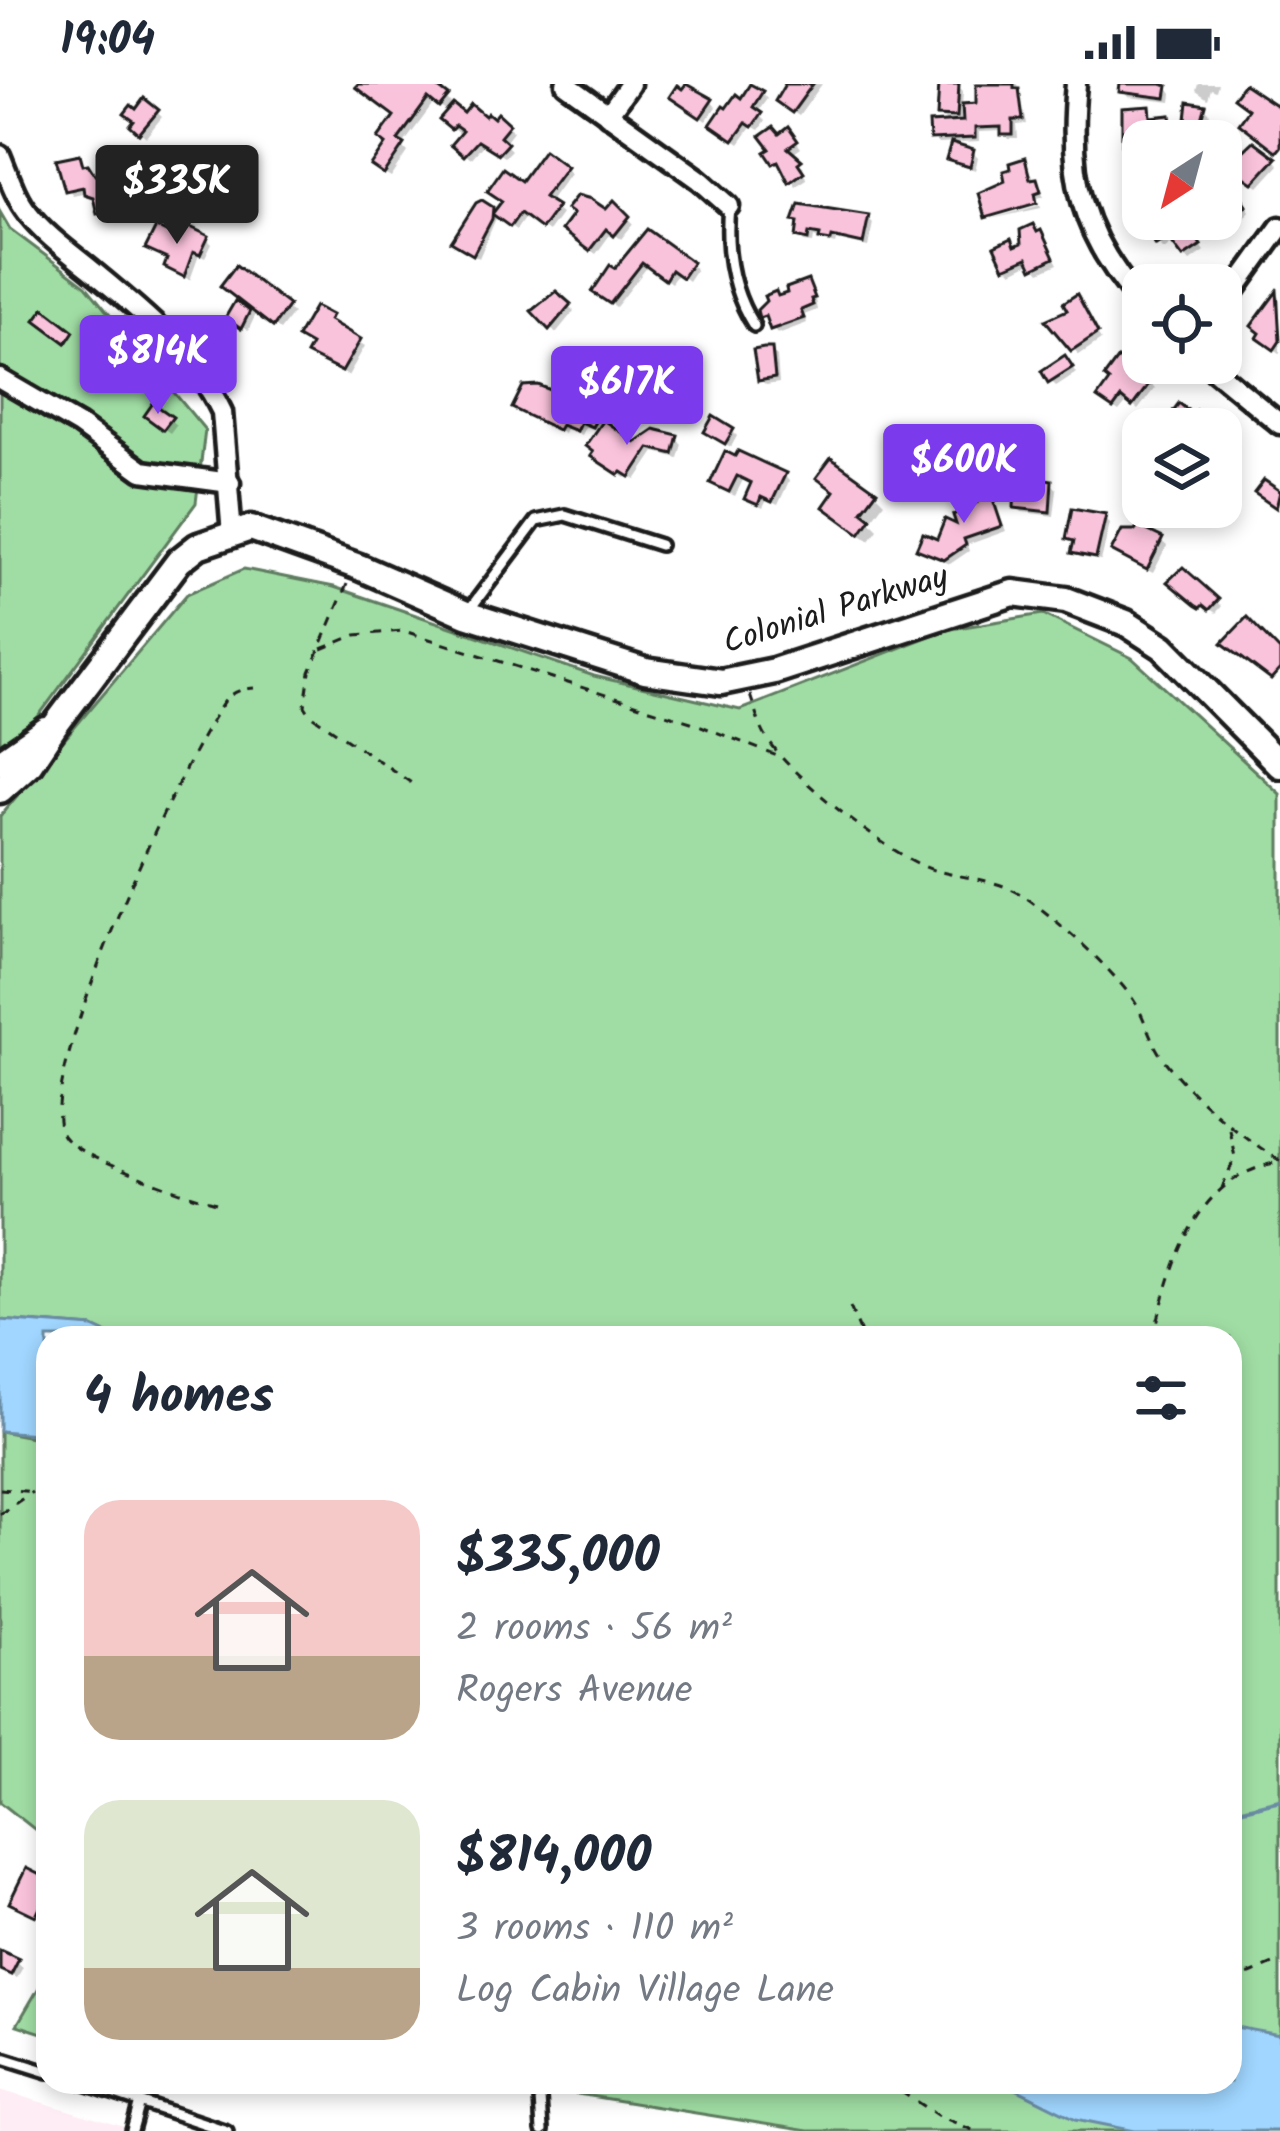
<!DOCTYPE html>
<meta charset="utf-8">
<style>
body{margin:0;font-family:Kalam,sans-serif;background:#f2f2f3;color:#1f2937;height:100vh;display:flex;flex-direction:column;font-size:45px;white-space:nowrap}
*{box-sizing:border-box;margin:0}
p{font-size:39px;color:#747a83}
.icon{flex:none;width:66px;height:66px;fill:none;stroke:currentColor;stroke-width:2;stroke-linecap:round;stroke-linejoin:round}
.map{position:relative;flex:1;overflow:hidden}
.side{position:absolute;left:36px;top:1242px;width:1206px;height:768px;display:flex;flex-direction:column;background:#fff;border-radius:36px;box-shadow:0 6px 18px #0003}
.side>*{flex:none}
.needle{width:78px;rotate:216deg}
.tools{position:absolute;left:1122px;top:36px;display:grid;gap:24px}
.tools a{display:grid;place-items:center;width:120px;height:120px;border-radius:24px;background:#fff;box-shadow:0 6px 18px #0003;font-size:60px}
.price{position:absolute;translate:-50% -102px;padding:0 27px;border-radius:12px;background:#7c3aed;color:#fff;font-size:39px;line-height:78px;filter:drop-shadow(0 3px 6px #0008)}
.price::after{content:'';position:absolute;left:50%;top:72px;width:36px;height:27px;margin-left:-18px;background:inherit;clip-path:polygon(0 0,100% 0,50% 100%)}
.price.selected{background:#222;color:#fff}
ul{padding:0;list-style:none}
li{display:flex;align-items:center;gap:36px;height:300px;padding:0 48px}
li span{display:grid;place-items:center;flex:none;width:336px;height:240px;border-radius:36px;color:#555}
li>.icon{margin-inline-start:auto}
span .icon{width:144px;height:144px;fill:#fffc;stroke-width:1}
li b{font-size:51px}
h2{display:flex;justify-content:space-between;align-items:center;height:144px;padding:0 48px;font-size:51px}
.status{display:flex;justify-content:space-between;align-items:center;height:84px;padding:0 60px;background:#fff;direction:ltr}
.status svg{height:33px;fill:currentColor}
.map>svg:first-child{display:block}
.built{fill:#feedf4}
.green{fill:#a0dda4;stroke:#5e7c60;stroke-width:3}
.water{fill:#a0d6ff;stroke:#6b8ca4;stroke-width:3}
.shadow{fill:#0003}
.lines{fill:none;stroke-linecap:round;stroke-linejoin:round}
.stream{stroke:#6b8ca4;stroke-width:4.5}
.building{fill:#fac3dc;stroke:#1c1c1c;stroke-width:3}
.service-casing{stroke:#1c1c1c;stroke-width:18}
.minor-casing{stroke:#1c1c1c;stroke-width:27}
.tertiary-casing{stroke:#1c1c1c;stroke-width:33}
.path{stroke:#1c1c1c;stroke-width:3;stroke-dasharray:9 9;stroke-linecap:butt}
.service{stroke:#fff;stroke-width:9}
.minor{stroke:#fff;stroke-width:18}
.tertiary{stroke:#fff;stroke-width:24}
.labels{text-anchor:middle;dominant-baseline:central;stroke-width:9;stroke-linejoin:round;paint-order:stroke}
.street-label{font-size:33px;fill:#1c1c1c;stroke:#fff}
</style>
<div class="status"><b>19:04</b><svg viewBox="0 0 49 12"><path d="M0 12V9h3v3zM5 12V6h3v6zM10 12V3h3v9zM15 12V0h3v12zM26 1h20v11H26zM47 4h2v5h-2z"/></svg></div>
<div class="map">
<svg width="1280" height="2047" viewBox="0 0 1280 2047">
<rect width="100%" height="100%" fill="#fff"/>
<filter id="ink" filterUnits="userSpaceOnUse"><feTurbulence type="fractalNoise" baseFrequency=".00833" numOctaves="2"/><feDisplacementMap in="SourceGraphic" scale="24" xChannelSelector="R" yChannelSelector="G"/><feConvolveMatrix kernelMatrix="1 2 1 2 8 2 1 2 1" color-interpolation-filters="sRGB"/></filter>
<g filter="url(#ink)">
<path class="built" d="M 0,2006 L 138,2047 L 0,2047 Z"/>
<g class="green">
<path d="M 0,128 L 10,145 L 86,202 L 205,346 L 196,419 L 35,637 L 0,670 Z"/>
<path d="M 244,485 L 334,503 L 594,592 L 740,626 L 945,546 L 1043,530 L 1132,574 L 1280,710 L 1280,2047 L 808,2047 L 502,1998 L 1230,1998 L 1230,1254 L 116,1254 L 93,1243 L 0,1236 L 0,732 L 187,510 Z"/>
<path d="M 0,1347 L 48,1356 L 48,1756 L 0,1718 Z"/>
<path d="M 48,1888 L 48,1951 L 17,1941 Z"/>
</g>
<g class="water">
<path d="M 0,1236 L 93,1243 L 117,1254 L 48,1254 L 48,1351 L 0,1347 Z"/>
<path d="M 1230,1942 L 1280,1951 L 1280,2047 L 1135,2047 L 1076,2035 L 1002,1998 L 1230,1998 Z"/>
</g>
<g class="shadow">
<path d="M 362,0 L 440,0 L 445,5 L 441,10 L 464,33 L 508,42 L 513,47 L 504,59 L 511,66 L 504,73 L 483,60 L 470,75 L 454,61 L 461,52 L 443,36 L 449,29 L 434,19 L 402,62 L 408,68 L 391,94 L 380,87 L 398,33 Z"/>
<path d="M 789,0 L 822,0 L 799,32 L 784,22 Z"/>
<path d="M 979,0 L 1018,0 L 1027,40 L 1017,41 L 1018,55 L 1009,55 L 1004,47 L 979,48 L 979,58 L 938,60 L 933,54 L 950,41 L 940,31 L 958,2 L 963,7 L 962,23 L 979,22 Z"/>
<path d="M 1123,0 L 1165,0 L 1172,10 L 1171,18 L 1128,13 L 1123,7 Z"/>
<path d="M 1198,0 L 1218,0 L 1216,7 L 1211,5 L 1208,15 L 1196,7 Z"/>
<path d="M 762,9 L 767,15 L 757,29 L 765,37 L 759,46 L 752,42 L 739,60 L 719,46 L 742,18 Z"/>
<path d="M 711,17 L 716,23 L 706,37 L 678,18 Z"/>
<path d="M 145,18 L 162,33 L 146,53 L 134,42 L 136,29 Z"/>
<path d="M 1205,24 L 1210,29 L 1208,44 L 1205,43 L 1204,50 L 1193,49 L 1188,43 Z"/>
<path d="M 1149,25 L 1155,36 L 1170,34 L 1176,40 L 1177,57 L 1143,57 L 1143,63 L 1130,64 L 1125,59 Z"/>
<path d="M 780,53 L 793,53 L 801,64 L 791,71 L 804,83 L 801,85 L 807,95 L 796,102 L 783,81 L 775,78 Z"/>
<path d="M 973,69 L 978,74 L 975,86 L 950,75 Z"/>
<path d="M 79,73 L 96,94 L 110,91 L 116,96 L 121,130 L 105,134 L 97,116 L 87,108 L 73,111 L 68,105 Z"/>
<path d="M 1274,76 L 1279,81 L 1259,103 L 1244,91 Z"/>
<path d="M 1024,78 L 1044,112 L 987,130 L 1009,98 Z"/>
<path d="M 565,84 L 570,89 L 548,119 L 561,130 L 548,148 L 526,132 L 516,146 L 497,132 L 479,174 L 460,163 L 491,125 L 496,130 L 522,101 Z"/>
<path d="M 1237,108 L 1250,127 L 1243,135 L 1224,109 Z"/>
<path d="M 614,120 L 633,140 L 621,155 L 612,148 L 596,170 L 570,151 L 607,130 Z"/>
<path d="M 1040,121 L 1041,124 L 991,135 Z"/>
<path d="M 798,127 L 868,134 L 873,139 L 868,163 L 837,156 L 836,161 L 828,159 L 814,153 L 813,159 L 804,158 L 799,152 Z"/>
<path d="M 1165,135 L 1208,135 L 1190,148 L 1204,167 L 1190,177 L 1174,157 L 1164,165 L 1158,159 Z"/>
<path d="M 648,149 L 696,185 L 688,197 L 678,189 L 671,199 L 648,182 L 616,223 L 601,212 Z"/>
<path d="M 1041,149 L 1058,180 L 1040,188 L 1032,178 L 1012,188 L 1006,182 L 1010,159 L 1016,165 Z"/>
<path d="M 207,155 L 212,160 L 205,174 L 199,171 L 190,196 L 173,188 L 167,183 L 170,177 L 149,164 L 175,156 Z"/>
<path d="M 236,185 L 293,229 L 280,246 L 257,228 L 248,247 L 230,234 L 236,221 L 254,226 Z"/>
<path d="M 808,200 L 813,205 L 817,226 L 804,231 L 807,239 L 778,250 L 762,232 L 779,215 Z"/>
<path d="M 556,211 L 574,227 L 556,249 L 536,227 Z"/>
<path d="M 1278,212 L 1280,213 L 1280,269 L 1266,259 L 1255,242 Z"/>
<path d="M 1083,227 L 1101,256 L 1079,271 L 1050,237 Z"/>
<path d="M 330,234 L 333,242 L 365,262 L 348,292 L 310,270 Z"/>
<path d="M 771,267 L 777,273 L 779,299 L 766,301 L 761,296 Z"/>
<path d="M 1070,280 L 1076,289 L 1056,302 L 1051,297 Z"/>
<path d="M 127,287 L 132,293 L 126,303 L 111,293 Z"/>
<path d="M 1113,298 L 1150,299 L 1155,304 L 1138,326 L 1128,317 L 1119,328 L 1106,319 Z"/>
<path d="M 595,308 L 614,319 L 602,340 L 635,361 L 676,354 L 682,360 L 678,374 L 655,368 L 636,396 L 628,391 L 626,394 L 599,376 L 599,347 L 586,341 L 581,351 L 566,344 L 564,349 L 516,324 L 587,324 Z"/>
<path d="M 154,323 L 176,341 L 170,349 L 153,337 Z"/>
<path d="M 732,347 L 737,352 L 731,363 L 713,353 Z"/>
<path d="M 727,371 L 784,391 L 789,397 L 778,421 L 767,416 L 763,424 L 753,419 L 748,414 L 754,401 L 743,396 L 735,412 L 719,404 L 714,399 Z"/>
<path d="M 1029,395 L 1051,399 L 1057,405 L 1054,432 L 1022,428 L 1017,423 L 1018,407 L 1013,402 Z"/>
<path d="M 987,400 L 1006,447 L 967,461 L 969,467 L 950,480 L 925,469 L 919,464 L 938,459 L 961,445 L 982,420 Z"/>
<path d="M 875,409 L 884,418 L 870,437 L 878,445 L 870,456 L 836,432 Z"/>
<path d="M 1104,433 L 1110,439 L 1101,477 L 1080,473 L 1069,454 Z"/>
<path d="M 1161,457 L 1167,462 L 1153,489 L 1120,472 Z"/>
<path d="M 1183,487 L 1222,522 L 1216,529 L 1177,503 Z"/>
<path d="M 48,1798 L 48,1822 L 42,1835 L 13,1819 Z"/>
<path d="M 0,1869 L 23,1883 L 17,1894 L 0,1886 Z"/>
</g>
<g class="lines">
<path class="stream" d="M 1230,1728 L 1280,1716"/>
</g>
<g class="building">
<path d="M 358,0 L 440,0 L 437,3 L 449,12 L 439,24 L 428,15 L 398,56 L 405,60 L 384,91 L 371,82 L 386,60 L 378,54 L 394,32 L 355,3 Z"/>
<path d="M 686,0 L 713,15 L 700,34 L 669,13 L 677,1 L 682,5 Z"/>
<path d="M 750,0 L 763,7 L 753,23 L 762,29 L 752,43 L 746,39 L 733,57 L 710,41 L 723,22 L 726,24 L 736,10 L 741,14 Z"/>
<path d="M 785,0 L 813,0 L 792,29 L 775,17 Z"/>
<path d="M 939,0 L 959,0 L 957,33 L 937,32 Z"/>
<path d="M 976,0 L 1014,0 L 1014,4 L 1019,4 L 1023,36 L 1013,36 L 1013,51 L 1001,51 L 1001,43 L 975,44 L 975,54 L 930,56 L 929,39 L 963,37 L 962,20 L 976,19 Z"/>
<path d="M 1120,0 L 1162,0 L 1168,2 L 1166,14 L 1119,8 Z"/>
<path d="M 1244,0 L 1280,24 L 1280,63 L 1276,68 L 1238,39 L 1248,25 L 1233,14 Z"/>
<path d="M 144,14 L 159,26 L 139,50 L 130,42 L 134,37 L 124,30 L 131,21 L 136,25 Z"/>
<path d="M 1188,18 L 1206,21 L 1199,46 L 1185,44 Z"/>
<path d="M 453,20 L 464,29 L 471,20 L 485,32 L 488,29 L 494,34 L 498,29 L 510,40 L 500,52 L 508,59 L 498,70 L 477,57 L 463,72 L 450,61 L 462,47 L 455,42 L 451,46 L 439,36 Z"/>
<path d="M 1150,22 L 1151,33 L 1171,31 L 1174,56 L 1122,60 L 1122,24 Z"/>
<path d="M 773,43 L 779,50 L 788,43 L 798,57 L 788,64 L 802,76 L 798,79 L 804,88 L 789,99 L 778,77 L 773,80 L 765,68 L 770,65 L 760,52 Z"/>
<path d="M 1253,57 L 1276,74 L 1253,99 L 1234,86 L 1240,78 L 1235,74 Z"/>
<path d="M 951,59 L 974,66 L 970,83 L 946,76 Z"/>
<path d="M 544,65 L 567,82 L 544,113 L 558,122 L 541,145 L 520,129 L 510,143 L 492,130 L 502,117 L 487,107 L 503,84 L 521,97 Z"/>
<path d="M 80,70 L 83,81 L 88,80 L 95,91 L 111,87 L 119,122 L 115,126 L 97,130 L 93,113 L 84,110 L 83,103 L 65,107 L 56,75 Z"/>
<path d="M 1025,74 L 1030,95 L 1037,94 L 1041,107 L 1035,109 L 1037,119 L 985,134 L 978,109 L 1005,97 L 1003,87 L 1010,85 L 1009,79 Z"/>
<path d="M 1138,78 L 1143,81 L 1143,104 L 1129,107 L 1124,80 Z"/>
<path d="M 1233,99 L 1247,121 L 1235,131 L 1221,111 Z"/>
<path d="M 577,111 L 591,115 L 606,125 L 614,116 L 630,132 L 614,152 L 606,145 L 589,167 L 561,146 L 573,130 L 566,125 Z"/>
<path d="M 482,116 L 493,123 L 492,135 L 473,171 L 451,158 L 476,119 Z"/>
<path d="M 799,120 L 869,131 L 863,160 L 832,153 L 831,157 L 819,155 L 820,151 L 809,149 L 808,156 L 796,153 L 798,138 L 793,137 Z"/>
<path d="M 1162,135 L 1195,135 L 1187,141 L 1201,161 L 1183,173 L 1168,153 L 1156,161 L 1148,150 L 1161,141 Z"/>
<path d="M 180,138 L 209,152 L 200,171 L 193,168 L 184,193 L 164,183 L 167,175 L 145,165 L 156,143 L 174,152 Z"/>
<path d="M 1033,140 L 1037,148 L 1041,146 L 1054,174 L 1032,185 L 1027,174 L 1004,184 L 994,163 L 1011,155 L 1014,163 L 1021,160 L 1020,146 Z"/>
<path d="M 647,145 L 693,178 L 682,194 L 671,186 L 665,196 L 642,179 L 610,220 L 592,208 L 610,181 L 615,184 Z"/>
<path d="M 236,181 L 289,221 L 273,243 L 220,202 Z"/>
<path d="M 808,196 L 815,214 L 811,215 L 813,221 L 801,226 L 804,234 L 770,246 L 765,232 L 759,234 L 757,226 L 766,217 L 764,212 L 776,207 L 778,212 L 787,209 L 786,204 Z"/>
<path d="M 556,207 L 571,220 L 549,246 L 531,227 Z"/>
<path d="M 1277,207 L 1280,257 L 1274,266 L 1257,254 L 1260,249 L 1251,242 Z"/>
<path d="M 1077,210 L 1098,249 L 1071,267 L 1045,236 L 1067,226 L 1063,219 Z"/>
<path d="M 235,217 L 250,227 L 241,245 L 225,234 Z"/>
<path d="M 315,222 L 332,231 L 329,236 L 361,255 L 342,288 L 306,270 L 311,261 L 297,253 Z"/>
<path d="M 44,224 L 74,247 L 66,259 L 35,236 Z"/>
<path d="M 764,264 L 772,264 L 775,294 L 758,297 L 753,266 Z"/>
<path d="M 1065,271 L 1073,283 L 1048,299 L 1041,287 Z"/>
<path d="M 110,274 L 129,285 L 120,300 L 101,288 Z"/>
<path d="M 1118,274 L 1152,296 L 1132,323 L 1121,314 L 1113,325 L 1097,314 L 1109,297 L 1104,293 Z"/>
<path d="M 538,301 L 586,320 L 593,304 L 610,311 L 592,343 L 580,338 L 576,347 L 561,341 L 558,346 L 512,324 L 523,302 Z"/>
<path d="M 153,319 L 173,333 L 163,346 L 144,332 Z"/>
<path d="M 1179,319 L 1194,331 L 1197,326 L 1213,345 L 1177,345 L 1166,336 Z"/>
<path d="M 713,332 L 734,345 L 725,360 L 704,348 Z"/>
<path d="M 603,336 L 635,358 L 654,345 L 678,351 L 673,370 L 649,364 L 630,393 L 622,388 L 619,391 L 590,372 L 593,368 L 585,362 Z"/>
<path d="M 725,367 L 735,372 L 738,367 L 786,389 L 772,418 L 761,413 L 758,421 L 744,415 L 751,399 L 737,392 L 729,408 L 710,399 Z"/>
<path d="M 1015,369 L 1028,392 L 1052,396 L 1050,428 L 1014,424 L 1015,401 L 1010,404 L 997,379 Z"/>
<path d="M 831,374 L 877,407 L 862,427 L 871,434 L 860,450 L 823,423 L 834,407 L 816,394 Z"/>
<path d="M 1264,396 L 1280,407 L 1276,424 L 1254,409 Z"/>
<path d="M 987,397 L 1002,442 L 964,455 L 966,461 L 944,476 L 916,465 L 923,449 L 937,455 L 945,435 L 956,440 L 953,431 L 978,418 L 973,402 Z"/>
<path d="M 1072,424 L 1106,430 L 1096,474 L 1071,469 L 1074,457 L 1066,455 Z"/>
<path d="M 1138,442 L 1163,454 L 1147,486 L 1111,467 L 1122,446 L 1135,446 Z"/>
<path d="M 1183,483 L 1219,515 L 1209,526 L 1203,521 L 1200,524 L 1195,521 L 1167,498 Z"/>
<path d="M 1247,533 L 1280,567 L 1280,586 L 1271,596 L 1222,559 Z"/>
<path d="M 26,1784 L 48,1795 L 48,1807 L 36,1832 L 9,1819 Z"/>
<path d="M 0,1866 L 19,1875 L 11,1891 L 0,1886 Z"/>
</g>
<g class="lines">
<defs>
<g id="service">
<path d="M 729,122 C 725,164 731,206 754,242"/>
<path d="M 469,526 L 536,437 L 565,431 L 660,461"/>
<path d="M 0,1973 L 48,1988"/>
<path d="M 79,1998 L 227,2047"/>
<path d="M 539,1998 L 542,2047"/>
<path d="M 132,2047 L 140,2018"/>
</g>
<g id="minor">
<path d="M 566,0 L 700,96 L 729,122"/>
<path d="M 1076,0 C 1067,92 1080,151 1143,221"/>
<path d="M 608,31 L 630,0"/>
<path d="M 0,71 C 8,90 15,113 28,129 C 45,151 69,168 90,185 C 140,226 194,269 222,328 L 232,451"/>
<path d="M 1221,225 L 1280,143"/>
<path d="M 1206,279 L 1280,340"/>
<path d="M 0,295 L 79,341 L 142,387 L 230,399"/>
</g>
<g id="tertiary">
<path d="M 0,678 L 46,646"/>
<path d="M 0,706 L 30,679 L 54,643 L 179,477 L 198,462 L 251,444 L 359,483 L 466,530 L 645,587 L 721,598 L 774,587 L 1013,509 L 1066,516 L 1126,539 L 1163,563 L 1280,681"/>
</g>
</defs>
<use href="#service" class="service-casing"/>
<use href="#minor" class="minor-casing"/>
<use href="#tertiary" class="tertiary-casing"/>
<g class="path">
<path d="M 347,500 L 310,588 L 305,622 L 311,631 L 416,702"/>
<path d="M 322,565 L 356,551 L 404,547 L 691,638 L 782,674"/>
<path d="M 750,611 C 755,625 759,641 766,653 C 787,690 896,777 937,787 C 972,796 1000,794 1031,817 C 1066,844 1103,877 1130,911 C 1145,930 1149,957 1164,976 C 1197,1018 1236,1048 1280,1077"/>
<path d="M 1222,1104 L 1235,1073 L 1229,1045"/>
<path d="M 216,1119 C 187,1111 80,1075 64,1053 C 28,1006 185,669 224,618 C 233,607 242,605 255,604"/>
<path d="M 850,1223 L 863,1254"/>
<path d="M 1153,1254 C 1173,1179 1191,1095 1279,1078"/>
<path d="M 0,1405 L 48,1409"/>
<path d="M 0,1430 L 32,1408"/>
<path d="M 1230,1892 L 1250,1890 L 1280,1877"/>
<path d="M 886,1998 L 937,2031 L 975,2047"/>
</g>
<use href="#service" class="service"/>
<use href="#minor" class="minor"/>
<use href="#tertiary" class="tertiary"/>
</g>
</g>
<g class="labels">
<g class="street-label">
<text transform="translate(836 527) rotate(-17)">Colonial Parkway</text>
</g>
</g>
</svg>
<div class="tools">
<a><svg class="needle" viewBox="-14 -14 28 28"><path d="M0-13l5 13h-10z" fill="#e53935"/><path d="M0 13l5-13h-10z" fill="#747a83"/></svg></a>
<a><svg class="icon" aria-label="locate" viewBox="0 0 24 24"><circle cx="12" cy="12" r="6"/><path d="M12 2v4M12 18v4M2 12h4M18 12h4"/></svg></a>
<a><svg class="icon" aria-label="layers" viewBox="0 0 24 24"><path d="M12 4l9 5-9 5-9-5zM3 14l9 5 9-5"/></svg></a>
</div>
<b class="price selected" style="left:177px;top:163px">$335K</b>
<b class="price" style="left:158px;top:333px">$814K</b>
<b class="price" style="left:627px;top:364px">$617K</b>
<b class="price" style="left:964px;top:442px">$600K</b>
<section class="side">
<h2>4 homes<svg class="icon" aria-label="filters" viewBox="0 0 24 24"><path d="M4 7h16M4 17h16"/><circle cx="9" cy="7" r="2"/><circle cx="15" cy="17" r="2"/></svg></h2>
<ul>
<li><span style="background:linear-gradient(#f6c9c9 65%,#b9a48a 0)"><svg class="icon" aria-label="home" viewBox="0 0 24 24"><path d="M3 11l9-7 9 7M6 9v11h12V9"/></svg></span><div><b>$335,000</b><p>2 rooms · 56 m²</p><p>Rogers Avenue</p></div></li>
<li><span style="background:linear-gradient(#dfe7d0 70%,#b9a48a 0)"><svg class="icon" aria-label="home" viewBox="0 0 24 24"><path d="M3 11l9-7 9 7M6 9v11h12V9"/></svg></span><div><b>$814,000</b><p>3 rooms · 110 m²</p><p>Log Cabin Village Lane</p></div></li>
</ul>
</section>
</div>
